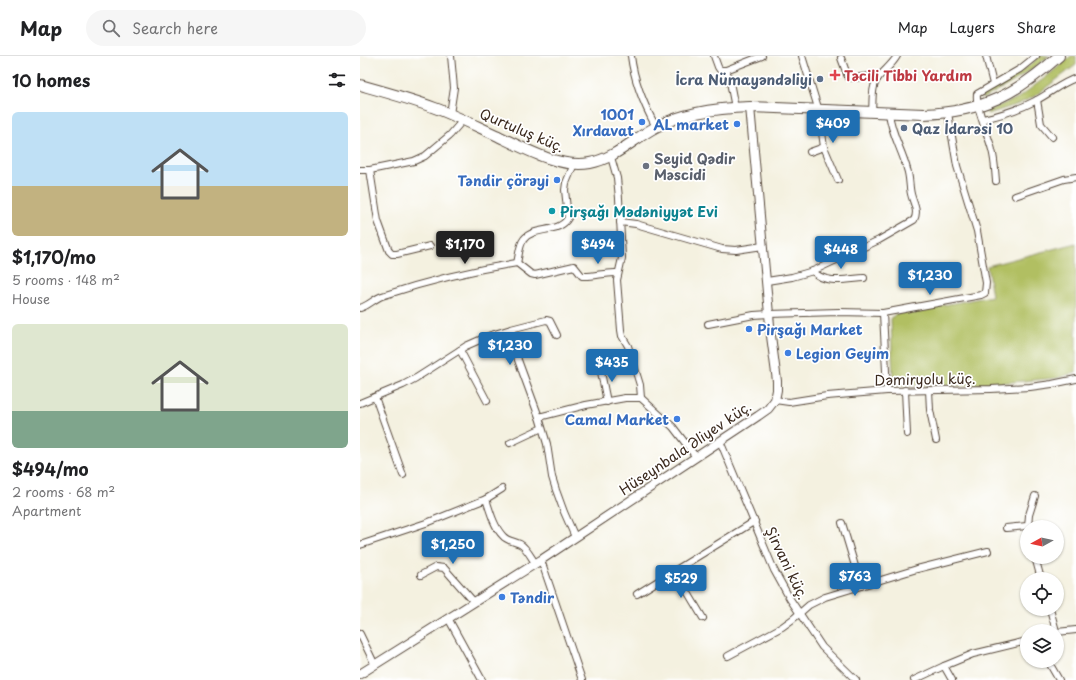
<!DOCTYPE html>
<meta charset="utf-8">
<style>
body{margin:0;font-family:"Playpen Sans",sans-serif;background:#f6f6f6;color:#202124;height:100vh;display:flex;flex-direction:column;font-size:15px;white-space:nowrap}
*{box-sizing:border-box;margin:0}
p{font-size:13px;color:#757577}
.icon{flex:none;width:22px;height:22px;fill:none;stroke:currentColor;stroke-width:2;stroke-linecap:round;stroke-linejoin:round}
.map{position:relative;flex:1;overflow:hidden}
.details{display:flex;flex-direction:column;background:#fff;width:360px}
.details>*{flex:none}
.needle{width:26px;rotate:262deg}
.buttons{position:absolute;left:660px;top:464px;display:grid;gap:8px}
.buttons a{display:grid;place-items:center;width:44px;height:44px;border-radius:50%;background:#fff;box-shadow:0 1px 3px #0004;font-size:20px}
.price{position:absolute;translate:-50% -34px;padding:0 9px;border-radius:4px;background:#1f6fb2;color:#fff;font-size:13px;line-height:26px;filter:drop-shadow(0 1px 2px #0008)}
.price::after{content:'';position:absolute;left:50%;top:24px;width:12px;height:9px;margin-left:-6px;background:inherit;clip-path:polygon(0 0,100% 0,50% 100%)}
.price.active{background:#222;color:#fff}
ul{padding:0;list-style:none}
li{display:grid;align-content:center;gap:8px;height:212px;padding:0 12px}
li span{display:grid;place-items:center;height:124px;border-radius:6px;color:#555}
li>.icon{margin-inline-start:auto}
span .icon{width:72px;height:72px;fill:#fffc;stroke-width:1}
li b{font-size:17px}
h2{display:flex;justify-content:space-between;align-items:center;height:48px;padding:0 12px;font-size:17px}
header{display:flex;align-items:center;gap:24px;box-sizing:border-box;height:56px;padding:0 20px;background:#fff;border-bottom:1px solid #e0e0e0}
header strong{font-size:19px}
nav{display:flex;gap:22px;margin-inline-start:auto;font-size:14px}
.search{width:280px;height:36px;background:#f6f6f6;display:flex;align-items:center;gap:10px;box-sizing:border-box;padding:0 14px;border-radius:22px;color:#757577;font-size:15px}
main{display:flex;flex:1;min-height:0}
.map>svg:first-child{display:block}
.green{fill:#b1bf62;stroke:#767440}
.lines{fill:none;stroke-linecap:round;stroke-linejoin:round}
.minor-casing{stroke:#57483b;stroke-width:8}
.tertiary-casing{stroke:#57483b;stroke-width:10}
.primary-casing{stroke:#57483b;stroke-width:12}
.minor{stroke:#fff;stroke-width:6}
.tertiary{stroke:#fff;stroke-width:8}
.primary{stroke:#fff;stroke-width:10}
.health-dot{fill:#e0444e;stroke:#fff;stroke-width:1.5}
.service-dot{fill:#5c6f8a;stroke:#fff;stroke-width:1.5}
.shop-dot{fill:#3f7fe0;stroke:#fff;stroke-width:1.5}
.worship-dot{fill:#6b7280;stroke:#fff;stroke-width:1.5}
.culture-dot{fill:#0f9aa8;stroke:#fff;stroke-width:1.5}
.labels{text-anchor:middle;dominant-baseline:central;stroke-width:3.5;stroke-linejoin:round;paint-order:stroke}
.health-label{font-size:14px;font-weight:bold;fill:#be3a42;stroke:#fff;text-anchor:start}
.service-label{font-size:14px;font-weight:bold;fill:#4e5e75;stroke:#fff;text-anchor:end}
.shop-label{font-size:14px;font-weight:bold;fill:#366cbe;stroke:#fff;text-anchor:end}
.street-label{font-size:14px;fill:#3b2a1e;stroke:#fff}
.worship-label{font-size:14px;font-weight:bold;fill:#5b616d;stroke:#fff;text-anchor:start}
.culture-label{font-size:14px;font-weight:bold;fill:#0d838f;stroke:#fff;text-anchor:start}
</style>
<header>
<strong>Map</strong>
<div class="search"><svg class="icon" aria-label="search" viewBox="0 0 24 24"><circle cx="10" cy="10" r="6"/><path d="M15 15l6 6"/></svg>Search here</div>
<nav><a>Map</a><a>Layers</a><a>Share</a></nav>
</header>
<main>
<section class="details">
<h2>10 homes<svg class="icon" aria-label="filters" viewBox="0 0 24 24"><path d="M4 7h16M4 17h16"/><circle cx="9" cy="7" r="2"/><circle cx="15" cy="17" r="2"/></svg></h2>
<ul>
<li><span style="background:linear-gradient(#bfe0f5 60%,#c2b280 0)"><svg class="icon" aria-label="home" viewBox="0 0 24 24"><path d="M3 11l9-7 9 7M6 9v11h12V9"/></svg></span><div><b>$1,170/mo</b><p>5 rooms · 148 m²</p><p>House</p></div></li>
<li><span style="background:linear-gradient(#dfe7d0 70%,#7fa58c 0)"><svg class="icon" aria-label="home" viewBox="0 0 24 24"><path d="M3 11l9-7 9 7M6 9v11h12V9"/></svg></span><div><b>$494/mo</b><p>2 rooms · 68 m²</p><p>Apartment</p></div></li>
</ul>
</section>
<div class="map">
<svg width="716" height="624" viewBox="0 0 716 624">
<rect width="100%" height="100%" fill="#fff"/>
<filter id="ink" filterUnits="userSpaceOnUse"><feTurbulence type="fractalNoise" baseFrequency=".025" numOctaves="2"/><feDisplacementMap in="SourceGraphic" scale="8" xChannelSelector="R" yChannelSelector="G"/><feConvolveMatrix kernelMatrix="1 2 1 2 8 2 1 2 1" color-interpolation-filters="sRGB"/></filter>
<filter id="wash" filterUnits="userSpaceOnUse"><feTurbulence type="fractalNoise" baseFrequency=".012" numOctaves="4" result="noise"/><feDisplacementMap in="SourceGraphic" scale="16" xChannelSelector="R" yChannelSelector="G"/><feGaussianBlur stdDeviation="0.9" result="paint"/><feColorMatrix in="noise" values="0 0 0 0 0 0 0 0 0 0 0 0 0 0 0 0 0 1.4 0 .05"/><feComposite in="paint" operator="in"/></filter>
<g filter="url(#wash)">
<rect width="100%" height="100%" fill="#f4f1e0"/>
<g class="green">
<path d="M 680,0 L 689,0 C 666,19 648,29 622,43 L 621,38 C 642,27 662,17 680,0 Z"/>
<path d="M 711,0 L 716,0 L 716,9 L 675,40 L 659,48 L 628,58 L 626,55 L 658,42 L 686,21 Z"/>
<path d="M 716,187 L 716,316 L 698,322 L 617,329 L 533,329 L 531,263 L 535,258 L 632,240 L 627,210 Z"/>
</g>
</g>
<g filter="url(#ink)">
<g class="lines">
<defs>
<g id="minor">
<path d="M 271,0 C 274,25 284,49 296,71"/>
<path d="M 354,0 L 358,11 L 360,14 L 366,14 L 370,26 L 375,52"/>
<path d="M 442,0 L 459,55 L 464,91 L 478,124"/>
<path d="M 626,0 L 633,28"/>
<path d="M 481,2 L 488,21 C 498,24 507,17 518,22"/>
<path d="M 366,14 L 402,0"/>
<path d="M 677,44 L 681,68 L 692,81"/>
<path d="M 512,57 C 513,46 511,31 518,22 C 524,14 532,9 537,0"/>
<path d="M 90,58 L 94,32 L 91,0"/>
<path d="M 623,63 C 641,59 658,54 675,45 C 691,37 699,28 716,22"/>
<path d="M 450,96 L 464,91"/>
<path d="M 251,101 L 257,122 L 259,142 L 262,202 L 257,224 L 261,274 L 262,280 L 268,290 L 280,329 L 281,342 L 313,371 L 336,401"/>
<path d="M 0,114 L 10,114 L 54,105 L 65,100 L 90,79 L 103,64"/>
<path d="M 10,114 L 18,165 L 29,195 L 32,198 L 37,198 L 70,190"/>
<path d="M 636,125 C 635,115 635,105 632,94 C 629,81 615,50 617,38 L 660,13 L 676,0"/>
<path d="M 655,140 L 704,123 L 716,121"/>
<path d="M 260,166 L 276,168 L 362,193 L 376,194 L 403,190"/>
<path d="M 157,207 C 159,200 159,189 164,183 C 174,170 199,178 208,162 L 205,134 L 206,127 L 214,108"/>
<path d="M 453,215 C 464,229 489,223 504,222"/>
<path d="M 407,225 L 432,221 L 453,215 L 519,184 L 554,164 C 559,155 553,147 551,138 C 549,130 550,121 547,113 C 542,94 531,77 529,57"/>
<path d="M 0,252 C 8,250 14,243 22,240 C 65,226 112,214 157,207 L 171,218 L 175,219 L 214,210 L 222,220 C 234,221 245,216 258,217"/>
<path d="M 523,257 L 527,335"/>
<path d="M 348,268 L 394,259 L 409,258 L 479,256 L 523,257 L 621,239 L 625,237 L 626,227 L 617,175 L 597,110 L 588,57"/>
<path d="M 151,273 L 186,264 L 190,265 L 197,279"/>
<path d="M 100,294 L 127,345"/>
<path d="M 240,311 L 247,346"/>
<path d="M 545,334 L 547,378"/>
<path d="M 569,334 L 570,354 L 576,384"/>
<path d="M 15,341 L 43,419"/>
<path d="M 415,344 L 429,346 L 467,340 L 527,335 L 631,333 L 670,331 L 692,328 L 716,323"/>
<path d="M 0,347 L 43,329 L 56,322 L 106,290 L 131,279 L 151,273 L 158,304 L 179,361 L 187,388 L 192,421 L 196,434 L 204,456 L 215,481"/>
<path d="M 179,361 L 226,349 L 265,342 L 281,342"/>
<path d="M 360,385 L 414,514 L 430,543 L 462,591 L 496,624"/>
<path d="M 150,387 L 182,372"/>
<path d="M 126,443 L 142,433"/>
<path d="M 482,467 L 501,530"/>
<path d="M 668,471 L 669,459 L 675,440"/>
<path d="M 646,472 L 667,470"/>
<path d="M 0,489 L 69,466 L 126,443 C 130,455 134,471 143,480 C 147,485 154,485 160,488 C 166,491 171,501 175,507"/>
<path d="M 675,501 L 681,523"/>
<path d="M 181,504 L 222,624"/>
<path d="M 315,515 L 343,562"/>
<path d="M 61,519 L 76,511 L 84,512 L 114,546"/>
<path d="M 277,538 L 395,465"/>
<path d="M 690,553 L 696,575"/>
<path d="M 88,562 L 122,624"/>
<path d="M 697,576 L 716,574"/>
<path d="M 0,578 L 15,609"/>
<path d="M 368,600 L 422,571 L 433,563 L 449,549 L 465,541 L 557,513 L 628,495"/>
<path d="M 688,605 L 699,624"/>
<path d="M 584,610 L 592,624"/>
<path d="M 554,624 L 584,610 L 613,598 L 667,585"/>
</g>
<path id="tertiary" d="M 0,618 L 181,504 L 398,360 L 408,353 L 415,344 L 417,334 L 417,325 L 411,280 L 390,51"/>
<path id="primary" d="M 0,29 C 25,36 51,43 75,52 C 96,60 116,70 136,79 C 163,92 200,113 230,107 C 256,102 273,83 296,71 C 324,56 359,52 390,51 L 564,58 C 623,56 656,38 699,0"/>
</defs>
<use href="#minor" class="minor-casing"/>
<use href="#tertiary" class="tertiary-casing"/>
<use href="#primary" class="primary-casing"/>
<use href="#minor" class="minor"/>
<use href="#tertiary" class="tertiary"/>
<use href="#primary" class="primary"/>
</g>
</g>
<path class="health-dot" d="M473 13h4v4h4v4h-4v4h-4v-4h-4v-4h4z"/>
<g class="service-dot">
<circle cx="460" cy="23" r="4"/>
<circle cx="544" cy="72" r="4"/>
</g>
<g class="shop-dot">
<circle cx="282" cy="66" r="4"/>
<circle cx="377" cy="68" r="4"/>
<circle cx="197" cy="124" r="4"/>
<circle cx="389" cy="273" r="4"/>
<circle cx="428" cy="297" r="4"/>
<circle cx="317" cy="363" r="4"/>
<circle cx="142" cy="541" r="4"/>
</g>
<circle class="worship-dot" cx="286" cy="110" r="4"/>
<circle class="culture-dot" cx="192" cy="155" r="4"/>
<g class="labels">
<g class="health-label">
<text x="484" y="19">Təcili Tibbi Yardım</text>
</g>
<g class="service-label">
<text x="452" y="23">İcra Nümayəndəliyi</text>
<text x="552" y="72" text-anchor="start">Qaz İdarəsi 10</text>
</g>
<g class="shop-label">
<text x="274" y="58">1001<tspan x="274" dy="16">Xırdavat</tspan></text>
<text x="369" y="68">AL market</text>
<text x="189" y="124">Təndir çörəyi</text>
<text x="397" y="273" text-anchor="start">Pirşağı Market</text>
<text x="436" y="297" text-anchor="start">Legion Geyim</text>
<text x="309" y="363">Camal Market</text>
<text x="150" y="541" text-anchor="start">Təndir</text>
</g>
<g class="street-label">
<text transform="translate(162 74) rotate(23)">Qurtuluş küç.</text>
<text transform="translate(565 323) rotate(-1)">Dəmiryolu küç.</text>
<text transform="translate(325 392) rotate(-34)">Hüseynbala Əliyev küç.</text>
<text transform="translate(427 507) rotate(64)">Şirvani küç.</text>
</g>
<g class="worship-label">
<text x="294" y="102">Seyid Qədir<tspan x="294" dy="16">Məscidi</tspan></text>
</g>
<g class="culture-label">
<text x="200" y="155">Pirşağı Mədəniyyət Evi</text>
</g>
</g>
</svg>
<div class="buttons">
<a><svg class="needle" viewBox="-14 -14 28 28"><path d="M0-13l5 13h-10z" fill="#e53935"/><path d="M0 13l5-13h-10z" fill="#757577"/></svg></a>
<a><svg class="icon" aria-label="locate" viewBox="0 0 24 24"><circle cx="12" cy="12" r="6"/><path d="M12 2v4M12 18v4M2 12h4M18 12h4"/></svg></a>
<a><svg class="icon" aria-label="layers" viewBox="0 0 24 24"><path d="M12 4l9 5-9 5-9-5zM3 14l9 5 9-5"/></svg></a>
</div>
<b class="price" style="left:473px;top:88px">$409</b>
<b class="price active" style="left:105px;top:209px">$1,170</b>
<b class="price" style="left:238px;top:209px">$494</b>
<b class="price" style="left:481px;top:214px">$448</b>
<b class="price" style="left:570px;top:240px">$1,230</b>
<b class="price" style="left:150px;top:310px">$1,230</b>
<b class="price" style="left:252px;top:327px">$435</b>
<b class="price" style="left:93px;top:509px">$1,250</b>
<b class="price" style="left:495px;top:541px">$763</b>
<b class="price" style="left:321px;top:543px">$529</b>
</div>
</main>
